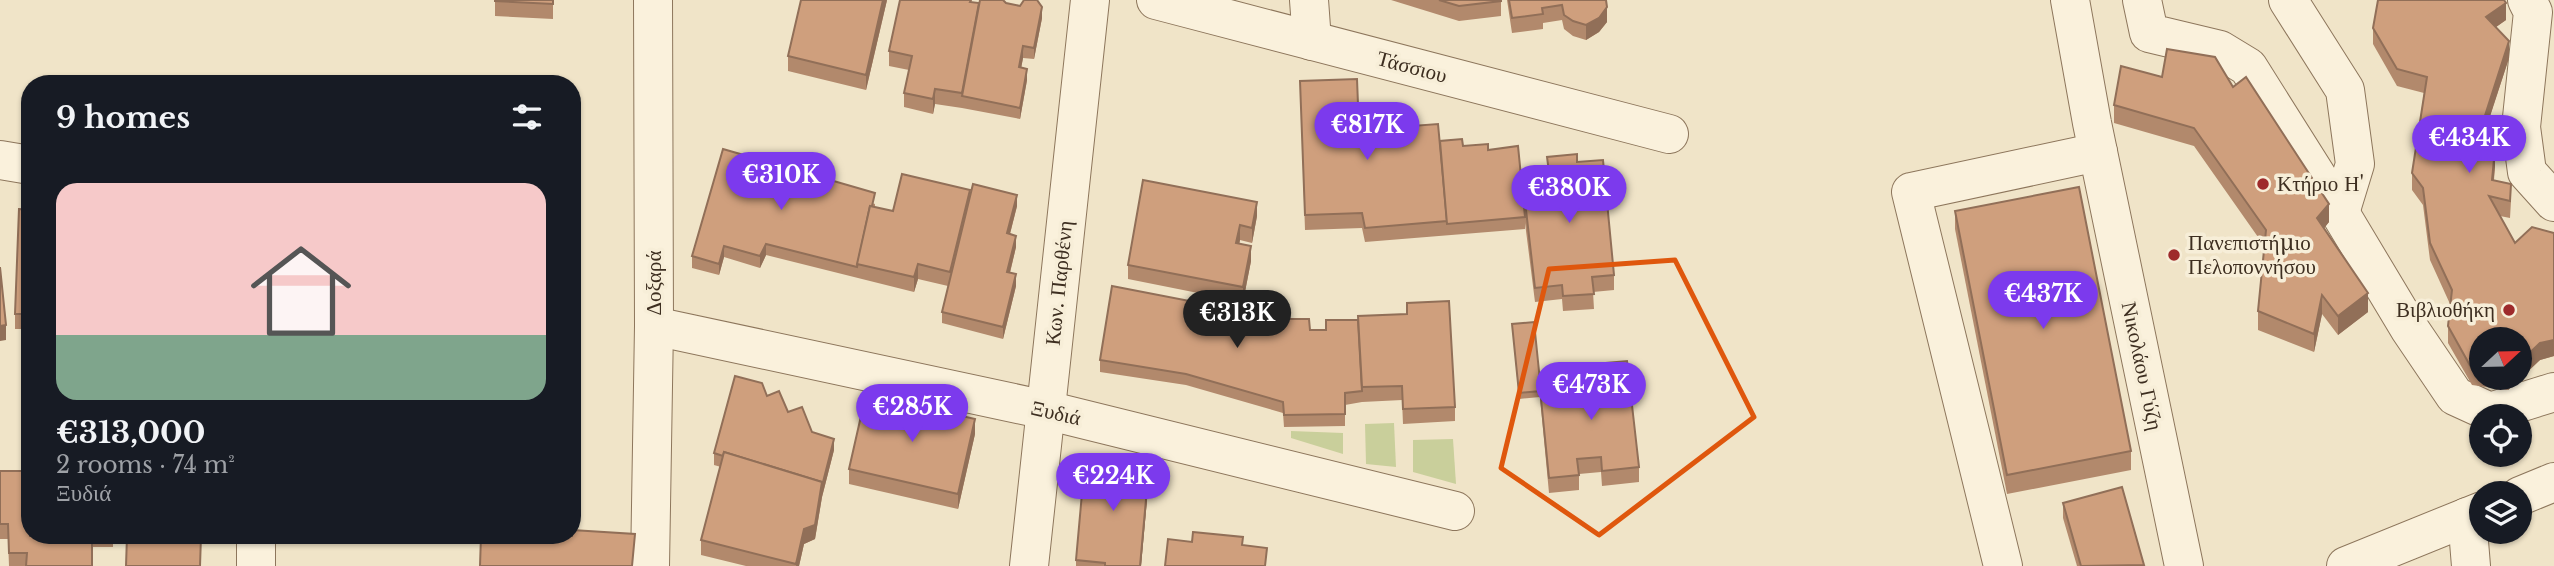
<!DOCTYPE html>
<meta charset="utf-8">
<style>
body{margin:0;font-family:"Libre Baskerville",serif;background:#242831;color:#f1f3f6;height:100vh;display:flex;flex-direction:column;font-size:26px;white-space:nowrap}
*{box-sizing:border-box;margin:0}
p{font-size:23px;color:#9ea1a6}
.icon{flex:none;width:38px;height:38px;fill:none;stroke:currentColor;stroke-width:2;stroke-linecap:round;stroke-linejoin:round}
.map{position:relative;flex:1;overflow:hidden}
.sheet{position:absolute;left:21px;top:75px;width:560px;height:469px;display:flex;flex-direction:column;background:#171b24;border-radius:28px;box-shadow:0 2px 5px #0004}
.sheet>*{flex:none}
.needle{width:46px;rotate:68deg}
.controls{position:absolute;left:2469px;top:327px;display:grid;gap:14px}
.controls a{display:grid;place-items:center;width:63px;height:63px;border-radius:50%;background:#171b24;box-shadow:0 2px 5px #0004;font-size:35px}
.price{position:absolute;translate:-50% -60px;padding:0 16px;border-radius:24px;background:#7c3aed;color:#fff;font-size:23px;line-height:46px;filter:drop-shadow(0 2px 4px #0008)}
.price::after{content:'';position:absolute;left:50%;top:42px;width:21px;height:16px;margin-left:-10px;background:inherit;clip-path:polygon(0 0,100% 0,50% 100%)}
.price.on{background:#222;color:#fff}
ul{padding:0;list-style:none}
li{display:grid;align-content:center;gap:14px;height:371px;padding:0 35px}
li+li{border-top:2px solid #363941}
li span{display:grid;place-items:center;height:217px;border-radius:21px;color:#555}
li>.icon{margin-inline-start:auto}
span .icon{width:126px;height:126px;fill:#fffc;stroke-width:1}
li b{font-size:30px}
h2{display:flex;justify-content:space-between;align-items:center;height:84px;padding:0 35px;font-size:30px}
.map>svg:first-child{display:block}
.green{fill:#c9cf9b}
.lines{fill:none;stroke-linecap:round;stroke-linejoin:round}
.minor-casing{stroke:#8d765c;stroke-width:40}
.minor{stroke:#faf1dc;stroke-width:38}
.wall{fill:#b2896c;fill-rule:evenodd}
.shaded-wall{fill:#916f58}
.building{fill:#cf9f7d;stroke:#916f58;stroke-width:2}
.marked{fill:none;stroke:#df570d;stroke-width:5;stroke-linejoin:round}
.poi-dot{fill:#9e2a2b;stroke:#f7eed8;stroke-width:2.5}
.labels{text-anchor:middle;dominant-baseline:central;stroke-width:7;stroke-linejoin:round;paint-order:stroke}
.street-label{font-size:21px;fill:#3d2e20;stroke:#f7eed8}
.poi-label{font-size:21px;fill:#3d2e20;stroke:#f7eed8;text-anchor:start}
</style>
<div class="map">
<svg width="2554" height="566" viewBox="0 0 2554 566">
<rect width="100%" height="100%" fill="#f0e4c8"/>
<g class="green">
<path d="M 1394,423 L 1396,467 L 1366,464 L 1365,424 Z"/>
<path d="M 1291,431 L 1343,433 L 1343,454 L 1291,438 Z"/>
<path d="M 1453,439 L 1456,484 L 1413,472 L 1413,440 Z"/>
</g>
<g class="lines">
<defs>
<g id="minor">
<path d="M 1156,0 L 1669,134"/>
<path d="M 1309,0 L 1312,41"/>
<path d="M 2070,0 L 2092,123 L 2184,566"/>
<path d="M 2142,0 L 2149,33 L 2220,50 L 2248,67 L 2340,213 L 2409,328 L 2455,396 L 2490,412 L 2554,392"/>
<path d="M 2288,0 L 2345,90 L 2355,164 L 2340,213"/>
<path d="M 2527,0 L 2533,12 L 2521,127 L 2527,172 L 2554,202"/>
<path d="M 0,160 L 30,165"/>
<path d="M 654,326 L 1046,410 L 1455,511"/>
<path d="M 2520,496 L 2554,482"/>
<path d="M 2467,517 L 2471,566"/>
<path d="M 256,566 L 256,536"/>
<path d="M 650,566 L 654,326 L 653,0"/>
<path d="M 1029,566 L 1090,0"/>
<path d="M 2003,566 L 1911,192 L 2098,152"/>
<path d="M 2346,566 L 2482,511"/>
</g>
</defs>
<use href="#minor" class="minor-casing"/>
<use href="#minor" class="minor"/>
</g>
<g class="wall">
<path d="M 495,0 L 553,0 L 553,19 L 495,16 Z"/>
<path d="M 887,0 L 866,90 L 788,71 L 788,56 Z"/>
<path d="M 1391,0 L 1501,0 L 1501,16 L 1459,21 Z"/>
<path d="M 1507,0 L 1606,0 L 1607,22 L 1599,32 L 1586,40 L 1573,36 L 1564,29 L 1562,20 L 1543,23 L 1543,29 L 1512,33 Z"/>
<path d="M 973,2 L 979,3 L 1006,3 L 1042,18 L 1034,59 L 1023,58 L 1021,68 L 1027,80 L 1020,119 L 962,108 L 935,104 L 933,114 L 904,107 L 904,93 L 909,70 L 889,66 L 889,51 Z"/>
<path d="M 2506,20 L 2496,27 L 2509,58 L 2485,131 L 2495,166 L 2494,180 L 2511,201 L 2510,218 L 2500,216 L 2515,243 L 2554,233 L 2554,356 L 2540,360 L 2508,390 L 2472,385 L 2448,343 L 2448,326 L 2450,304 L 2430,260 L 2423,205 L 2412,190 L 2412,173 L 2424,93 L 2397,86 L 2373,44 L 2373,28 ZM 2482,340 L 2520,378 L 2482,378 Z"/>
<path d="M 2162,77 L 2233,87 L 2329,222 L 2324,228 L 2368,312 L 2338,335 L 2322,314 L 2314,352 L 2258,330 L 2258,311 L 2265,247 L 2194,146 L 2114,123 L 2114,105 Z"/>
<path d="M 1300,81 L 1359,130 L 1440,141 L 1463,146 L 1488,150 L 1522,181 L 1547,172 L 1547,157 L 1577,162 L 1614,275 L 1614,290 L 1593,292 L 1594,309 L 1563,311 L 1562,299 L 1535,302 L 1525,223 L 1525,229 L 1365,242 L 1362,228 L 1305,230 Z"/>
<path d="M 723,149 L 875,204 L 875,207 L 893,211 L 970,195 L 1017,206 L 1010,234 L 1016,247 L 1010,273 L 1016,286 L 1003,339 L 942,323 L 942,312 L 948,286 L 918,279 L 914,292 L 766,255 L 760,268 L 724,257 L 719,275 L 692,268 L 692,256 Z"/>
<path d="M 30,210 L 30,329 L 15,329 L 15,314 Z"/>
<path d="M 1955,211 L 2131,451 L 2131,470 L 2007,494 L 1955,229 Z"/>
<path d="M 1257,216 L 1252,243 L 1240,240 L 1239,244 L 1251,261 L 1243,302 L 1128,279 L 1128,265 Z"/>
<path d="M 1512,324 L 1541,389 L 1574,395 L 1585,394 L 1584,365 L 1639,467 L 1639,482 L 1602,486 L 1601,472 L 1579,474 L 1579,490 L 1549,493 L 1540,397 L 1519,399 Z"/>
<path d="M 1310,330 L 1455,407 L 1455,421 L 1403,424 L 1402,400 L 1362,402 L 1345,405 L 1345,426 L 1284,427 L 1283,413 L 1186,385 L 1100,372 L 1100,360 Z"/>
<path d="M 767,396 L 834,450 L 822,497 L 815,539 L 804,544 L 799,566 L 746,566 L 701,555 L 701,540 L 721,467 L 714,465 L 714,453 Z"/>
<path d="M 975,434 L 958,509 L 849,484 L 849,469 Z"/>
<path d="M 0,471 L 30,536 L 113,536 L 113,547 L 92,547 L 92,566 L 9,566 L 8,539 L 0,539 Z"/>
<path d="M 1149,478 L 1141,566 L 1076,566 L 1076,560 Z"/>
<path d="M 2063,503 L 2144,566 L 2077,566 L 2063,518 Z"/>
</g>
<g class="shaded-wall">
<path d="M 883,0 L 887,0 L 866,90 L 866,75 Z"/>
<path d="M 2506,3 L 2506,20 L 2486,34 L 2486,17 Z"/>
<path d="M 1042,7 L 1042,18 L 1034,59 L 1034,48 Z"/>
<path d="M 1607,7 L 1607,22 L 1599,32 L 1586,40 L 1586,25 Z"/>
<path d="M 2509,41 L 2509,58 L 2482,141 L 2482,125 Z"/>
<path d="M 1023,46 L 1023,58 L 1019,79 L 1019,67 Z"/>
<path d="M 1027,69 L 1027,80 L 1020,119 L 1020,108 Z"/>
<path d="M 935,89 L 935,104 L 933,114 L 933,99 Z"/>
<path d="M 2495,149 L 2495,166 L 2492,196 L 2492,180 Z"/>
<path d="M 1017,195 L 1017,206 L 1007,245 L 1007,233 Z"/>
<path d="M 1257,202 L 1257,216 L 1252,243 L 1252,228 Z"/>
<path d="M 2329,204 L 2329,222 L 2317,237 L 2317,218 Z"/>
<path d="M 1240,225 L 1240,240 L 1236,258 L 1236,243 Z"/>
<path d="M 1016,236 L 1016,247 L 1007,284 L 1007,272 Z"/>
<path d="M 766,244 L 766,255 L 760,268 L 760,256 Z"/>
<path d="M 724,246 L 724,257 L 719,275 L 719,264 Z"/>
<path d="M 1251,246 L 1251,261 L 1243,302 L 1243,287 Z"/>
<path d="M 918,264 L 918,279 L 914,292 L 914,277 Z"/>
<path d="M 1016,274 L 1016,286 L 1003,339 L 1003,327 Z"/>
<path d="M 2368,293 L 2368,312 L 2338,335 L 2338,316 Z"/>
<path d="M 2322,295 L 2322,314 L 2314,352 L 2314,334 Z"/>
<path d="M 6,325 L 6,340 L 0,341 L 0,326 Z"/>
<path d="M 2554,340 L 2554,356 L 2540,360 L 2508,390 L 2508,378 L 2520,378 L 2520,362 L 2540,343 Z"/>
<path d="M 975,419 L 975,434 L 958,509 L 958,494 Z"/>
<path d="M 834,439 L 834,450 L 822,497 L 815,539 L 804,544 L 799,566 L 796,566 L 804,529 Z"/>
<path d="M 1149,466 L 1149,478 L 1141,566 L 1140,566 Z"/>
</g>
<g class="building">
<path d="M 495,0 L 553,0 L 553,4 L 495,1 Z"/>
<path d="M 801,0 L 883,0 L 866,75 L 788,56 Z"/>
<path d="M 900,0 L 971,0 L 970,2 L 979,3 L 962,93 L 935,89 L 933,99 L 904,93 L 912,56 L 889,51 Z"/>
<path d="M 980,0 L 1003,0 L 1006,3 L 1020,6 L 1024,0 L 1037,0 L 1042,7 L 1034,48 L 1023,46 L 1019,67 L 1027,69 L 1020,108 L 962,96 Z"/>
<path d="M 1439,0 L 1501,0 L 1501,1 L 1459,6 Z"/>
<path d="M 1509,0 L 1606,0 L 1607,7 L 1599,18 L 1586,25 L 1573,21 L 1564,15 L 1562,5 L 1542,8 L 1543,14 L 1512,18 Z"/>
<path d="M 2378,0 L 2504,0 L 2506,3 L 2486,17 L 2509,41 L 2482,125 L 2495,149 L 2492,180 L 2511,184 L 2510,201 L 2489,196 L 2515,243 L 2532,227 L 2554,233 L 2554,340 L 2540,343 L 2520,362 L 2520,340 L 2482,340 L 2482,370 L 2472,369 L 2448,326 L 2452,290 L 2430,243 L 2423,188 L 2412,173 L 2427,77 L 2397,69 L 2373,28 Z"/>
<path d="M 2167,49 L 2215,57 L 2233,87 L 2246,77 L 2329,204 L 2317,218 L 2368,293 L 2338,316 L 2322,295 L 2314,334 L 2258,311 L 2266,230 L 2194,128 L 2114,105 L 2121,66 L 2162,77 Z"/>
<path d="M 1357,79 L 1359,130 L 1438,124 L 1447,221 L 1365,228 L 1362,213 L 1305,215 L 1300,81 Z"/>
<path d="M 1462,139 L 1463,146 L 1488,144 L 1488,150 L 1518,146 L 1525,217 L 1447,224 L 1440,141 Z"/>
<path d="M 723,149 L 875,193 L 872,206 L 870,206 L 857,267 L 766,244 L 760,256 L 724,246 L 719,264 L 692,256 Z"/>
<path d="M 1577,154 L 1577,162 L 1603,160 L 1614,275 L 1592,277 L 1594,294 L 1563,296 L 1562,285 L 1535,288 L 1522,175 L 1549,172 L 1547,157 Z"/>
<path d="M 902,174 L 970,190 L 950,272 L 918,264 L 914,277 L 857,264 L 870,206 L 893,211 Z"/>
<path d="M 1143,180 L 1257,202 L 1252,228 L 1240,225 L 1236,243 L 1251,246 L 1243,287 L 1128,265 Z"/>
<path d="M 973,184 L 1017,195 L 1007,233 L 1016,236 L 1007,272 L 1016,274 L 1003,327 L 942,312 Z"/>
<path d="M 2079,187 L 2131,451 L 2007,475 L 1955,211 Z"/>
<path d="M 19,209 L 30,210 L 30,314 L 15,314 Z"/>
<path d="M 0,267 L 6,325 L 0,326 Z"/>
<path d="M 1112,286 L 1282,319 L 1309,319 L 1310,330 L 1326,330 L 1326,320 L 1358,320 L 1362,391 L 1345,393 L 1345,414 L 1284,415 L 1283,402 L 1186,374 L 1100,360 Z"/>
<path d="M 1449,301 L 1455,407 L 1403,409 L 1402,386 L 1362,387 L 1358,316 L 1407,314 L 1407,303 Z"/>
<path d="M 1534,322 L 1541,391 L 1519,393 L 1512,324 Z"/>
<path d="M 1627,361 L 1639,467 L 1602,471 L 1601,457 L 1577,459 L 1579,475 L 1549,478 L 1540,389 L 1573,386 L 1574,395 L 1586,394 L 1584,365 Z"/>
<path d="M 735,376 L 762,383 L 767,396 L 779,391 L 788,412 L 802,407 L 812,432 L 834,439 L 822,486 L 822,482 L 724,452 L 723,456 L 714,453 Z"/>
<path d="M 866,394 L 975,419 L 958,494 L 849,469 Z"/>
<path d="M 724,452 L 822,482 L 815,525 L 804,529 L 796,564 L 701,540 Z"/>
<path d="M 1085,460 L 1149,466 L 1140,566 L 1105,566 L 1105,563 L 1076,560 Z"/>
<path d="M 0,471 L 30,471 L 30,536 L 92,536 L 92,566 L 26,566 L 27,553 L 9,553 L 8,524 L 0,524 Z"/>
<path d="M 2122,487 L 2144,565 L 2081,566 L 2063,503 Z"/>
<path d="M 572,530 L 635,534 L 632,566 L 480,566 L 481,536 L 572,536 Z"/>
<path d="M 1193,532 L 1243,537 L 1242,545 L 1267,548 L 1265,566 L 1165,566 L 1168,539 L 1192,542 Z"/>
<path d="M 127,536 L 201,536 L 200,566 L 126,566 Z"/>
</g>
<path class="marked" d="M 1675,260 L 1754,417 L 1599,535 L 1501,468 L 1549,269 Z"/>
<g class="poi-dot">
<circle cx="2263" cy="184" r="7"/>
<circle cx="2174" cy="255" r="7"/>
<circle cx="2509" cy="310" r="7"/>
</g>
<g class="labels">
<g class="street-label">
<text transform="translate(1412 67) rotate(15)">Τάσσιου</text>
<text transform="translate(654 283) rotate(-90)">Δοξαρά</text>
<text transform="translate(1059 283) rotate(-84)">Κων. Παρθένη</text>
<text transform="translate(2142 366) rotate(78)">Νικολάου Γύζη</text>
<text transform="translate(1056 413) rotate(13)">Ξυδιά</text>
</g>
<g class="poi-label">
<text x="2277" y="184">Κτήριο Η'</text>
<text x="2188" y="243">Πανεπιστήμιο<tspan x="2188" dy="24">Πελοποννήσου</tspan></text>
<text x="2495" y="310" text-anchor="end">Βιβλιοθήκη</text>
</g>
</g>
</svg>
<div class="controls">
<a><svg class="needle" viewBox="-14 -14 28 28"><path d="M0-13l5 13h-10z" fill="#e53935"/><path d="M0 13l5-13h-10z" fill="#9ea1a6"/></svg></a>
<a><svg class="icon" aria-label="locate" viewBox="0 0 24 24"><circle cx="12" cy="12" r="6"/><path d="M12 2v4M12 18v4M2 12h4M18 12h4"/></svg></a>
<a><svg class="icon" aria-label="layers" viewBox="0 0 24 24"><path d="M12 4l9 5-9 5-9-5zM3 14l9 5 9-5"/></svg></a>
</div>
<b class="price" style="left:1367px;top:162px">€817K</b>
<b class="price" style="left:2469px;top:175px">€434K</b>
<b class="price" style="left:781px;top:212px">€310K</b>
<b class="price" style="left:1569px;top:225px">€380K</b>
<b class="price" style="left:2043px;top:331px">€437K</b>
<b class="price on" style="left:1237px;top:350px">€313K</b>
<b class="price" style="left:1591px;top:422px">€473K</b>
<b class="price" style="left:912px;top:444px">€285K</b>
<b class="price" style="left:1113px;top:513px">€224K</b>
<section class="sheet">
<h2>9 homes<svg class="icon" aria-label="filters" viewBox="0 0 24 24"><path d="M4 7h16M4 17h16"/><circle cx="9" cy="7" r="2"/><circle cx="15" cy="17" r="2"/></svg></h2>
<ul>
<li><span style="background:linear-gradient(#f6c9c9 70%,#7fa58c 0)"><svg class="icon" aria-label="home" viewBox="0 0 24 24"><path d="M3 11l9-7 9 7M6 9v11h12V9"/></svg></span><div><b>€313,000</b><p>2 rooms · 74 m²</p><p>Ξυδιά</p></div></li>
</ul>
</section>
</div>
